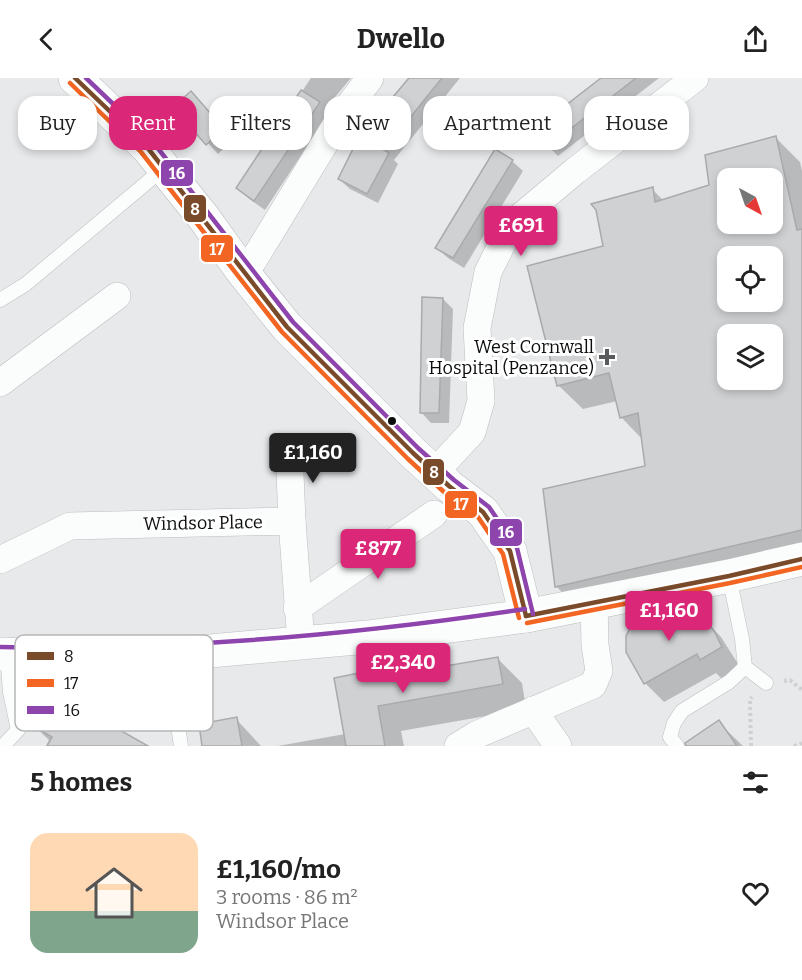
<!DOCTYPE html>
<meta charset="utf-8">
<style>
body{margin:0;font-family:Bitter,serif;background:#f2f2f2;color:#222;height:100vh;display:flex;flex-direction:column;font-size:22px;white-space:nowrap}
*{box-sizing:border-box;margin:0}
p{font-size:20px;color:#767676}
.icon{flex:none;width:33px;height:33px;fill:none;stroke:currentColor;stroke-width:2;stroke-linecap:round;stroke-linejoin:round}
.map{position:relative;height:668px;overflow:hidden}
.sheet{display:flex;flex-direction:column;background:#fff;flex:1}
.sheet>*{flex:none}
.hud{position:absolute;left:18px;top:18px;width:766px;height:54px;display:flex;gap:12px}
.needle{width:39px;rotate:140deg}
.buttons{position:absolute;left:717px;top:90px;display:grid;gap:12px}
.buttons a{display:grid;place-items:center;width:66px;height:66px;border-radius:12px;background:#fff;box-shadow:0 3px 9px #0003;font-size:30px}
.price{position:absolute;translate:-50% -51px;padding:0 14px;border-radius:6px;background:#db2777;color:#fff;font-size:20px;line-height:39px;filter:drop-shadow(0 2px 3px #0008)}
.price::after{content:'';position:absolute;left:50%;top:36px;width:18px;height:14px;margin-left:-9px;background:inherit;clip-path:polygon(0 0,100% 0,50% 100%)}
.price.current{background:#222;color:#fff}
ul{padding:0;list-style:none}
li{display:flex;align-items:center;gap:18px;height:150px;padding:0 30px}
li span{display:grid;place-items:center;flex:none;width:168px;height:120px;border-radius:18px;color:#555}
li>.icon{margin-inline-start:auto}
span .icon{width:72px;height:72px;fill:#fffc;stroke-width:1}
li b{font-size:26px}
h2{display:flex;justify-content:space-between;align-items:center;height:72px;padding:0 30px;font-size:26px}
.tag{padding:0 21px;border-radius:18px;background:#fff;box-shadow:0 3px 9px #0003;font-size:21px;line-height:54px}
.tag.current{background:#db2777;color:#fff}
header{display:flex;justify-content:space-between;align-items:center;height:78px;padding:0 30px;background:#fff;font-size:27px;font-weight:700}
.map>svg:first-child{display:block}
.shadow{fill:#0003;fill-rule:evenodd}
.building{fill:#d0d1d3;stroke:#a9aaac;stroke-width:1.5;fill-rule:evenodd}
.lines{fill:none;stroke-linecap:round;stroke-linejoin:round}
.lane-casing{stroke:#bcbebf;stroke-width:15}
.street-casing{stroke:#bcbebf;stroke-width:28}
.secondary-casing{stroke:#bcbebf;stroke-width:34}
.path{stroke:#d0d0d1;stroke-width:4;stroke-dasharray:3 3;stroke-linecap:butt}
.lane{stroke:#fbfcfc;stroke-width:14}
.street{stroke:#fbfcfc;stroke-width:27}
.secondary{stroke:#fbfcfc;stroke-width:33}
.bus-1-casing{stroke:#fff;stroke-width:9}
.bus-2-casing{stroke:#fff;stroke-width:9}
.bus-3-casing{stroke:#fff;stroke-width:9}
.bus-1{stroke:#7a4b2a;stroke-width:4.5}
.bus-2{stroke:#f26522;stroke-width:4.5}
.bus-3{stroke:#8e44ad;stroke-width:4.5}
.poi-dot{fill:#585a5b;stroke:#fff;stroke-width:2}
.bus-dot{fill:#0b0d0e;stroke:#fff;stroke-width:2}
.labels{text-anchor:middle;dominant-baseline:central;stroke-width:6;stroke-linejoin:round;paint-order:stroke}
.poi-label{font-size:18px;fill:#0b0d0e;stroke:#fff;text-anchor:end}
.street-label{font-size:18px;fill:#0b0d0e;stroke:#fff}
.key{fill:#fff;stroke:#b6b6b7;stroke-width:1.5}
.key-label{font-size:16px;fill:#0b0d0e}
.line-badge{stroke:#fff;stroke-width:2}
.badge-label{font-size:16px;text-anchor:middle;font-weight:bold;fill:#fff}
</style>
<header><svg class="icon" aria-label="back" viewBox="0 0 24 24"><path d="M15 5l-7 7 7 7"/></svg>Dwello<svg class="icon" aria-label="share" viewBox="0 0 24 24"><path d="M12 15V3M7 8l5-5 5 5M5 13v7h14v-7"/></svg></header>
<div class="map">
<svg width="802" height="668" viewBox="0 0 802 668">
<rect width="100%" height="100%" fill="#e7e9eb"/>
<g class="shadow">
<path d="M 311,0 L 351,0 L 325,31 L 329,35 L 265,132 L 248,120 L 237,110 Z"/>
<path d="M 408,0 L 460,0 L 394,82 L 398,86 L 378,125 L 350,111 L 339,101 L 360,60 Z"/>
<path d="M 603,0 L 659,0 L 558,78 L 548,68 Z"/>
<path d="M 201,26 L 233,62 L 218,76 L 175,29 Z"/>
<path d="M 776,60 L 800,84 L 802,93 L 802,482 L 580,533 L 556,508 L 647,389 L 643,362 L 621,339 L 617,323 L 583,331 L 558,307 L 605,169 L 652,111 L 664,123 L 710,108 ZM 728,100 L 772,100 L 772,146 L 728,146 ZM 728,178 L 772,178 L 772,224 L 728,224 ZM 728,256 L 772,256 L 772,302 L 728,302 Z"/>
<path d="M 512,83 L 523,93 L 464,190 L 448,180 L 437,170 Z"/>
<path d="M 443,221 L 453,231 L 449,345 L 431,345 L 421,334 Z"/>
<path d="M 702,539 L 721,559 L 740,589 L 721,600 L 716,595 L 664,624 L 645,605 Z"/>
<path d="M 497,580 L 522,605 L 526,631 L 401,653 L 404,668 L 278,668 L 345,656 L 373,594 L 380,601 Z"/>
<path d="M 83,607 L 112,624 L 127,639 L 119,653 L 137,668 L 46,668 L 49,662 L 32,646 L 71,628 Z"/>
<path d="M 236,641 L 261,668 L 204,668 L 200,647 Z"/>
<path d="M 718,644 L 743,668 L 698,668 L 693,661 Z"/>
</g>
<g class="building">
<path d="M 409,0 L 442,0 L 384,72 L 389,75 L 367,116 L 338,101 L 359,59 Z"/>
<path d="M 601,0 L 636,0 L 547,69 L 534,52 Z"/>
<path d="M 301,12 L 320,24 L 254,123 L 236,110 Z"/>
<path d="M 191,13 L 224,51 L 206,67 L 173,29 Z"/>
<path d="M 776,58 L 797,152 L 802,151 L 802,452 L 555,509 L 543,411 L 645,388 L 638,335 L 620,340 L 609,295 L 557,308 L 527,188 L 603,168 L 596,132 L 591,126 L 653,109 L 655,124 L 709,107 L 705,77 ZM 728,100 L 772,100 L 772,146 L 728,146 ZM 728,178 L 772,178 L 772,224 L 728,224 ZM 728,256 L 772,256 L 772,302 L 728,302 Z"/>
<path d="M 495,71 L 513,82 L 453,180 L 435,170 Z"/>
<path d="M 422,219 L 443,220 L 439,335 L 420,335 Z"/>
<path d="M 676,533 L 691,533 L 703,538 L 714,553 L 722,569 L 700,582 L 697,576 L 644,606 L 626,574 L 626,558 L 630,550 L 639,543 L 656,536 Z"/>
<path d="M 498,579 L 503,606 L 378,628 L 385,668 L 346,668 L 334,600 L 374,592 L 375,600 Z"/>
<path d="M 83,605 L 113,623 L 102,642 L 148,668 L 47,668 L 52,659 L 30,646 L 49,614 L 70,626 Z"/>
<path d="M 237,639 L 242,668 L 202,668 L 199,646 Z"/>
<path d="M 719,642 L 737,668 L 686,668 L 685,665 Z"/>
</g>
<g class="lines">
<defs>
<g id="lane">
<path d="M 0,222 L 26,206 L 164,90"/>
<path d="M 729,498 L 742,561 L 745,589 L 766,605"/>
<path d="M 167,574 L 181,668"/>
<path d="M 3,668 L 18,652 L 10,614 L 7,576"/>
<path d="M 677,668 L 670,659 L 674,645 L 682,633 L 729,604 L 745,589"/>
</g>
<g id="street">
<path d="M 242,193 L 253,183 L 342,37 L 370,0"/>
<path d="M 0,305 L 117,218"/>
<path d="M 289,370 L 292,443"/>
<path d="M 435,394 L 472,354 L 481,323 L 477,250 L 488,194 L 512,146 L 575,93 L 695,0"/>
<path d="M 0,482 L 70,448 L 292,443 L 301,565"/>
<path d="M 297,530 L 434,436"/>
<path d="M 533,632 L 558,668"/>
<path d="M 458,668 L 476,657 L 593,607 L 599,593 L 595,567 L 594,524"/>
</g>
<g id="secondary">
<path d="M 75,0 L 147,69 L 204,140 L 242,193 L 287,249 L 413,375 L 449,408 L 483,434 L 510,473 L 526,538"/>
<path d="M 0,576 L 82,578 L 210,573 L 368,559 L 526,538 L 729,498 L 802,481"/>
</g>
</defs>
<use href="#lane" class="lane-casing"/>
<use href="#street" class="street-casing"/>
<use href="#secondary" class="secondary-casing"/>
<g class="path">
<path d="M 784,603 L 790,602 L 802,612"/>
<path d="M 751,668 L 750,621 L 752,619"/>
<path d="M 794,668 L 802,665"/>
</g>
<use href="#lane" class="lane"/>
<use href="#street" class="street"/>
<use href="#secondary" class="secondary"/>
<defs>
<g id="bus-1">
<path d="M 75,0 L 147,69 L 287,249 L 413,375 L 449,408 L 483,434 L 510,473 L 526,538"/>
<path d="M 526,538 L 729,498 L 802,481"/>
</g>
<g id="bus-2">
<path d="M 70,5 L 141,74 L 282,254 L 408,381 L 444,414 L 478,439 L 503,476 L 519,540"/>
<path d="M 527,545 L 730,505 L 802,489"/>
</g>
<g id="bus-3">
<path d="M 86,0 L 153,64 L 293,244 L 418,370 L 454,402 L 489,429 L 517,470 L 533,536"/>
<path d="M 0,569 C 175,573 352,557 525,531"/>
</g>
</defs>
<use href="#bus-1" class="bus-1-casing"/>
<use href="#bus-2" class="bus-2-casing"/>
<use href="#bus-3" class="bus-3-casing"/>
<use href="#bus-1" class="bus-1"/>
<use href="#bus-2" class="bus-2"/>
<use href="#bus-3" class="bus-3"/>
</g>
<path class="poi-dot" d="M604 270h6v6h6v6h-6v6h-6v-6h-6v-6h6z"/>
<circle class="bus-dot" cx="392" cy="343" r="5"/>
<g class="labels">
<g class="poi-label">
<text x="594" y="269">West Cornwall<tspan x="594" dy="21">Hospital (Penzance)</tspan></text>
</g>
<g class="street-label">
<text transform="translate(203 445) rotate(-1)">Windsor Place</text>
</g>
</g>
<rect x="15" y="557" width="198" height="96" rx="9" class="key"/>
<rect x="27" y="574" width="27" height="8" fill="#7a4b2a"/>
<rect x="27" y="601" width="27" height="8" fill="#f26522"/>
<rect x="27" y="628" width="27" height="8" fill="#8e44ad"/>
<g class="key-label">
<text x="64" y="584">8</text>
<text x="64" y="611">17</text>
<text x="64" y="638">16</text>
</g>
<g class="line-badge">
<rect x="160" y="81" width="34" height="28" rx="6" fill="#8e44ad"/>
<rect x="183" y="116" width="24" height="29" rx="6" fill="#7a4b2a"/>
<rect x="200" y="156" width="34" height="29" rx="6" fill="#f26522"/>
<rect x="422" y="380" width="23" height="28" rx="6" fill="#7a4b2a"/>
<rect x="444" y="412" width="34" height="29" rx="6" fill="#f26522"/>
<rect x="489" y="440" width="34" height="29" rx="6" fill="#8e44ad"/>
</g>
<g class="badge-label">
<text x="177" y="101">16</text>
<text x="195" y="137">8</text>
<text x="217" y="177">17</text>
<text x="434" y="400">8</text>
<text x="461" y="432">17</text>
<text x="506" y="460">16</text>
</g>
</svg>
<div class="buttons">
<a><svg class="needle" viewBox="-14 -14 28 28"><path d="M0-13l5 13h-10z" fill="#e53935"/><path d="M0 13l5-13h-10z" fill="#767676"/></svg></a>
<a><svg class="icon" aria-label="locate" viewBox="0 0 24 24"><circle cx="12" cy="12" r="6"/><path d="M12 2v4M12 18v4M2 12h4M18 12h4"/></svg></a>
<a><svg class="icon" aria-label="layers" viewBox="0 0 24 24"><path d="M12 4l9 5-9 5-9-5zM3 14l9 5 9-5"/></svg></a>
</div>
<b class="price" style="left:521px;top:179px">£691</b>
<b class="price current" style="left:313px;top:406px">£1,160</b>
<b class="price" style="left:378px;top:502px">£877</b>
<b class="price" style="left:669px;top:564px">£1,160</b>
<b class="price" style="left:403px;top:616px">£2,340</b>
<div class="hud">
<a class="tag">Buy</a>
<a class="tag current">Rent</a>
<a class="tag">Filters</a>
<a class="tag">New</a>
<a class="tag">Apartment</a>
<a class="tag">House</a>
</div>
</div>
<section class="sheet">
<h2>5 homes<svg class="icon" aria-label="filters" viewBox="0 0 24 24"><path d="M4 7h16M4 17h16"/><circle cx="9" cy="7" r="2"/><circle cx="15" cy="17" r="2"/></svg></h2>
<ul>
<li><span style="background:linear-gradient(#ffd9b3 65%,#7fa58c 0)"><svg class="icon" aria-label="home" viewBox="0 0 24 24"><path d="M3 11l9-7 9 7M6 9v11h12V9"/></svg></span><div><b>£1,160/mo</b><p>3 rooms · 86 m²</p><p>Windsor Place</p></div><svg class="icon" aria-label="heart" viewBox="0 0 24 24"><path d="M12 20l-8-8c-3-5 5-10 8-4 3-6 11-1 8 4z"/></svg></li>
</ul>
</section>
